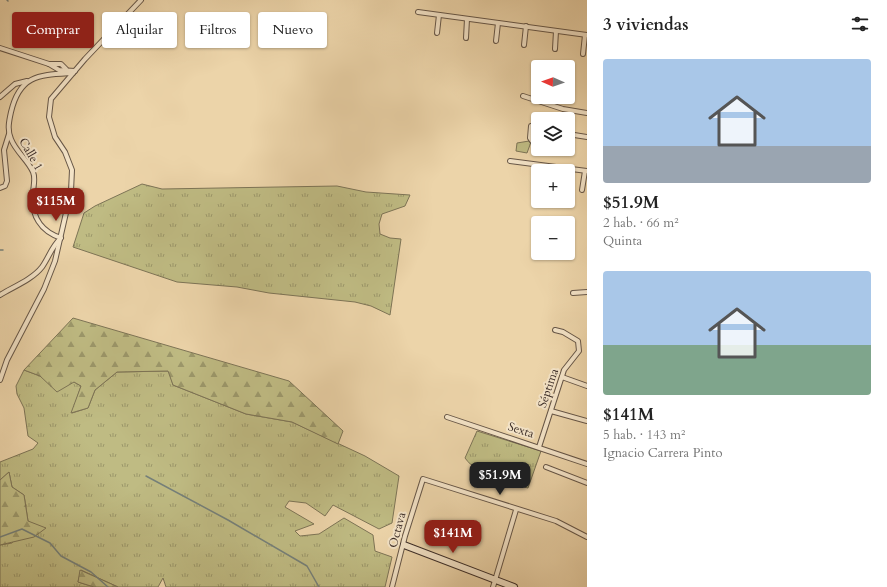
<!DOCTYPE html>
<html lang="es">
<meta charset="utf-8">
<style>
body{margin:0;font-family:Cardo,serif;background:#f6f6f6;color:#222;height:100vh;display:flex;flex-direction:column;font-size:15px;white-space:nowrap}
*{box-sizing:border-box;margin:0}
p{font-size:13px;color:#767676}
.icon{flex:none;width:22px;height:22px;fill:none;stroke:currentColor;stroke-width:2;stroke-linecap:round;stroke-linejoin:round}
.map{position:relative;flex:1;overflow:hidden}
.sheet{display:flex;flex-direction:column;background:#fff;width:300px}
.sheet>*{flex:none}
.guide{position:absolute;left:12px;top:12px;width:380px;height:36px;display:flex;gap:8px}
.needle{width:26px;rotate:272deg}
.buttons{position:absolute;left:531px;top:60px;display:grid;gap:8px}
.buttons a{display:grid;place-items:center;width:44px;height:44px;border-radius:4px;background:#fff;box-shadow:0 1px 3px #0004;font-size:20px}
.price{position:absolute;translate:-50% -34px;padding:0 9px;border-radius:8px;background:#8f2418;color:#fff;font-size:13px;line-height:26px;filter:drop-shadow(0 1px 2px #0008)}
.price::after{content:'';position:absolute;left:50%;top:24px;width:12px;height:9px;margin-left:-6px;background:inherit;clip-path:polygon(0 0,100% 0,50% 100%)}
.price.active{background:#222;color:#fff}
ul{padding:0;list-style:none}
li{display:grid;align-content:center;gap:8px;height:212px;padding:0 16px}
li span{display:grid;place-items:center;height:124px;border-radius:4px;color:#555}
li>.icon{margin-inline-start:auto}
span .icon{width:72px;height:72px;fill:#fffc;stroke-width:1}
li b{font-size:17px}
h2{display:flex;justify-content:space-between;align-items:center;height:48px;padding:0 16px;font-size:17px}
.pill{padding:0 14px;border-radius:4px;background:#fff;box-shadow:0 1px 3px #0004;font-size:14px;line-height:36px}
.pill.active{background:#8f2418;color:#fff}
main{display:flex;flex:1;min-height:0}
.map>svg:first-child{display:block}
.grass{fill:url(#grass-tufts);stroke:#7d7456}
.forest{fill:url(#forest-firs);stroke:#7d7456}
.lines{fill:none;stroke-linecap:round;stroke-linejoin:round}
.stream{stroke:#75807a;stroke-width:1.5}
.street-casing{stroke:#675748;stroke-width:6}
.secondary-casing{stroke:#3b2d28;stroke-width:8}
.street{stroke:#f3e3c7;stroke-width:4}
.secondary{stroke:#f3e3c7;stroke-width:6}
.labels{text-anchor:middle;dominant-baseline:central;stroke-width:4;stroke-linejoin:round;paint-order:stroke}
.street-label{font-size:12px;fill:#3b2d28;stroke:#f3e3c7}
</style>
<main>
<div class="map">
<svg width="587" height="587" viewBox="0 0 587 587">
<defs>
<pattern id="grass-tufts" width="24" height="20" patternUnits="userSpaceOnUse"><rect width="24" height="20" fill="#bfbb83"/><path d="M3 7l-1-3M5 7V3M7 7l1-3M15 17l-1-3M17 17v-4M19 17l1-3" fill="none" stroke="#9c986b"/></pattern>
<pattern id="forest-firs" width="22" height="20" patternUnits="userSpaceOnUse"><rect width="22" height="20" fill="#bfbb83"/><path d="M5 1l3.5 6h-7zM16 11l3.5 6h-7z" fill="#9c986b"/></pattern>
</defs>
<rect width="100%" height="100%" fill="#ecd4a9"/>
<filter id="stains"><feTurbulence type="fractalNoise" baseFrequency=".005" numOctaves="4"/><feColorMatrix values="0 0 0 0 .2 0 0 0 0 .09 0 0 0 0 .02 0 0 0 .5 -.17"/></filter>
<radialGradient id="worn" r=".72"><stop offset=".6" stop-color="#630" stop-opacity="0"/><stop offset="1" stop-color="#630" stop-opacity=".3"/></radialGradient>
<g class="grass">
<path d="M 529,141 L 531,142 L 527,153 L 516,151 L 517,143 Z"/>
<path d="M 142,184 L 162,189 L 337,186 L 366,192 L 410,195 L 405,206 L 382,214 L 379,224 L 380,234 L 390,238 L 401,239 L 390,315 L 371,306 L 355,302 L 269,293 L 237,287 L 177,282 L 73,247 L 84,213 L 95,206 Z"/>
<path d="M 24,370 L 40,376 L 74,382 L 81,386 L 72,413 L 88,408 L 95,390 L 117,372 L 169,371 L 173,385 L 246,414 L 292,422 L 365,456 L 399,476 L 392,523 L 379,529 L 333,505 L 325,516 L 306,503 L 289,501 L 285,507 L 314,524 L 295,531 L 300,536 L 319,534 L 344,518 L 373,535 L 375,551 L 392,557 L 385,587 L 166,587 L 163,578 L 158,587 L 118,587 L 81,570 L 78,582 L 94,587 L 0,587 L 0,545 L 12,543 L 28,521 L 24,495 L 12,487 L 9,472 L 0,480 L 0,462 L 33,449 L 38,443 L 28,436 L 24,408 L 17,394 L 16,386 Z"/>
<path d="M 477,431 L 541,451 L 528,488 C 506,482 479,477 465,458 Z"/>
</g>
<g class="forest">
<path d="M 73,318 L 289,381 L 343,431 L 338,444 L 292,422 L 246,414 L 173,385 L 168,371 L 117,372 L 95,390 L 88,408 L 71,413 L 81,386 L 74,382 L 57,392 L 40,376 L 24,370 Z"/>
<path d="M 9,472 L 12,487 L 24,495 L 28,521 L 46,528 L 34,537 L 0,545 L 0,480 Z"/>
<path d="M 80,570 L 118,587 L 94,587 L 78,582 Z"/>
</g>
<g class="lines">
<g class="stream">
<path d="M 7,0 L 8,1"/>
<path d="M 0,250 L 3,250"/>
<path d="M 146,476 L 228,520 L 307,566 L 319,587"/>
<path d="M 0,537 L 22,529 L 50,543 L 61,556 L 91,572 L 108,587"/>
</g>
<defs>
<g id="street">
<path d="M 418,12 L 587,35"/>
<path d="M 437,33 L 439,15"/>
<path d="M 466,38 L 467,19"/>
<path d="M 496,41 L 498,23"/>
<path d="M 524,45 L 526,26"/>
<path d="M 0,48 L 49,64 L 59,70 L 75,71"/>
<path d="M 555,49 L 556,31"/>
<path d="M 583,54 L 585,35"/>
<path d="M 49,64 L 61,64 L 66,69"/>
<path d="M 523,96 L 563,109 L 587,113"/>
<path d="M 0,97 L 15,84 L 27,81"/>
<path d="M 538,125 L 531,126 L 530,138 L 532,141 L 538,142"/>
<path d="M 568,134 L 587,137"/>
<path d="M 571,150 L 572,135"/>
<path d="M 510,161 L 587,171"/>
<path d="M 0,188 L 5,186 L 7,181 L 4,150 L 9,134"/>
<path d="M 582,190 L 585,171"/>
<path d="M 573,293 L 587,292"/>
<path d="M 0,295 C 13,287 33,279 42,267 C 49,257 52,246 61,238 C 40,231 31,215 33,194 C 33,186 36,179 33,172 C 28,160 16,152 11,139 C 7,130 9,121 11,112 C 20,74 40,75 73,73"/>
<path d="M 562,377 L 587,386"/>
<path d="M 0,380 L 7,360 L 44,289 L 55,261 L 71,191 L 72,170 L 65,152 L 55,137 L 49,117 L 51,99 L 85,59 L 141,0"/>
<path d="M 551,411 L 587,421"/>
<path d="M 447,417 L 587,464"/>
<path d="M 539,447 L 564,370 L 579,351 L 578,341 L 563,332 L 555,330"/>
<path d="M 546,467 L 587,483"/>
<path d="M 392,587 L 405,536 L 423,479 L 556,521 L 587,537"/>
<path d="M 493,587 L 516,510"/>
</g>
<path id="secondary" d="M 404,545 L 514,587"/>
</defs>
<use href="#street" class="street-casing"/>
<use href="#secondary" class="secondary-casing"/>
<use href="#street" class="street"/>
<use href="#secondary" class="secondary"/>
</g>
<g class="labels">
<g class="street-label">
<text transform="translate(31 154) rotate(60)">Calle 1</text>
<text transform="translate(548 388) rotate(-71)">Séptima</text>
<text transform="translate(521 430) rotate(18)">Sexta</text>
<text transform="translate(397 530) rotate(-75)">Octava</text>
</g>
</g>
<rect width="100%" height="100%" filter="url(#stains)"/>
<rect width="100%" height="100%" fill="url(#worn)"/>
</svg>
<div class="buttons">
<a><svg class="needle" viewBox="-14 -14 28 28"><path d="M0-13l5 13h-10z" fill="#e53935"/><path d="M0 13l5-13h-10z" fill="#767676"/></svg></a>
<a><svg class="icon" aria-label="layers" viewBox="0 0 24 24"><path d="M12 4l9 5-9 5-9-5zM3 14l9 5 9-5"/></svg></a>
<a>+</a>
<a>−</a>
</div>
<b class="price" style="left:56px;top:222px">$115M</b>
<b class="price active" style="left:500px;top:496px">$51.9M</b>
<b class="price" style="left:453px;top:554px">$141M</b>
<div class="guide">
<a class="pill active">Comprar</a>
<a class="pill">Alquilar</a>
<a class="pill">Filtros</a>
<a class="pill">Nuevo</a>
</div>
</div>
<section class="sheet">
<h2>3 viviendas<svg class="icon" aria-label="filters" viewBox="0 0 24 24"><path d="M4 7h16M4 17h16"/><circle cx="9" cy="7" r="2"/><circle cx="15" cy="17" r="2"/></svg></h2>
<ul>
<li><span style="background:linear-gradient(#a9c7e8 70%,#9aa5b1 0)"><svg class="icon" aria-label="home" viewBox="0 0 24 24"><path d="M3 11l9-7 9 7M6 9v11h12V9"/></svg></span><div><b>$51.9M</b><p>2 hab. · 66 m²</p><p>Quinta</p></div></li>
<li><span style="background:linear-gradient(#a9c7e8 60%,#7fa58c 0)"><svg class="icon" aria-label="home" viewBox="0 0 24 24"><path d="M3 11l9-7 9 7M6 9v11h12V9"/></svg></span><div><b>$141M</b><p>5 hab. · 143 m²</p><p>Ignacio Carrera Pinto</p></div></li>
</ul>
</section>
</main>
